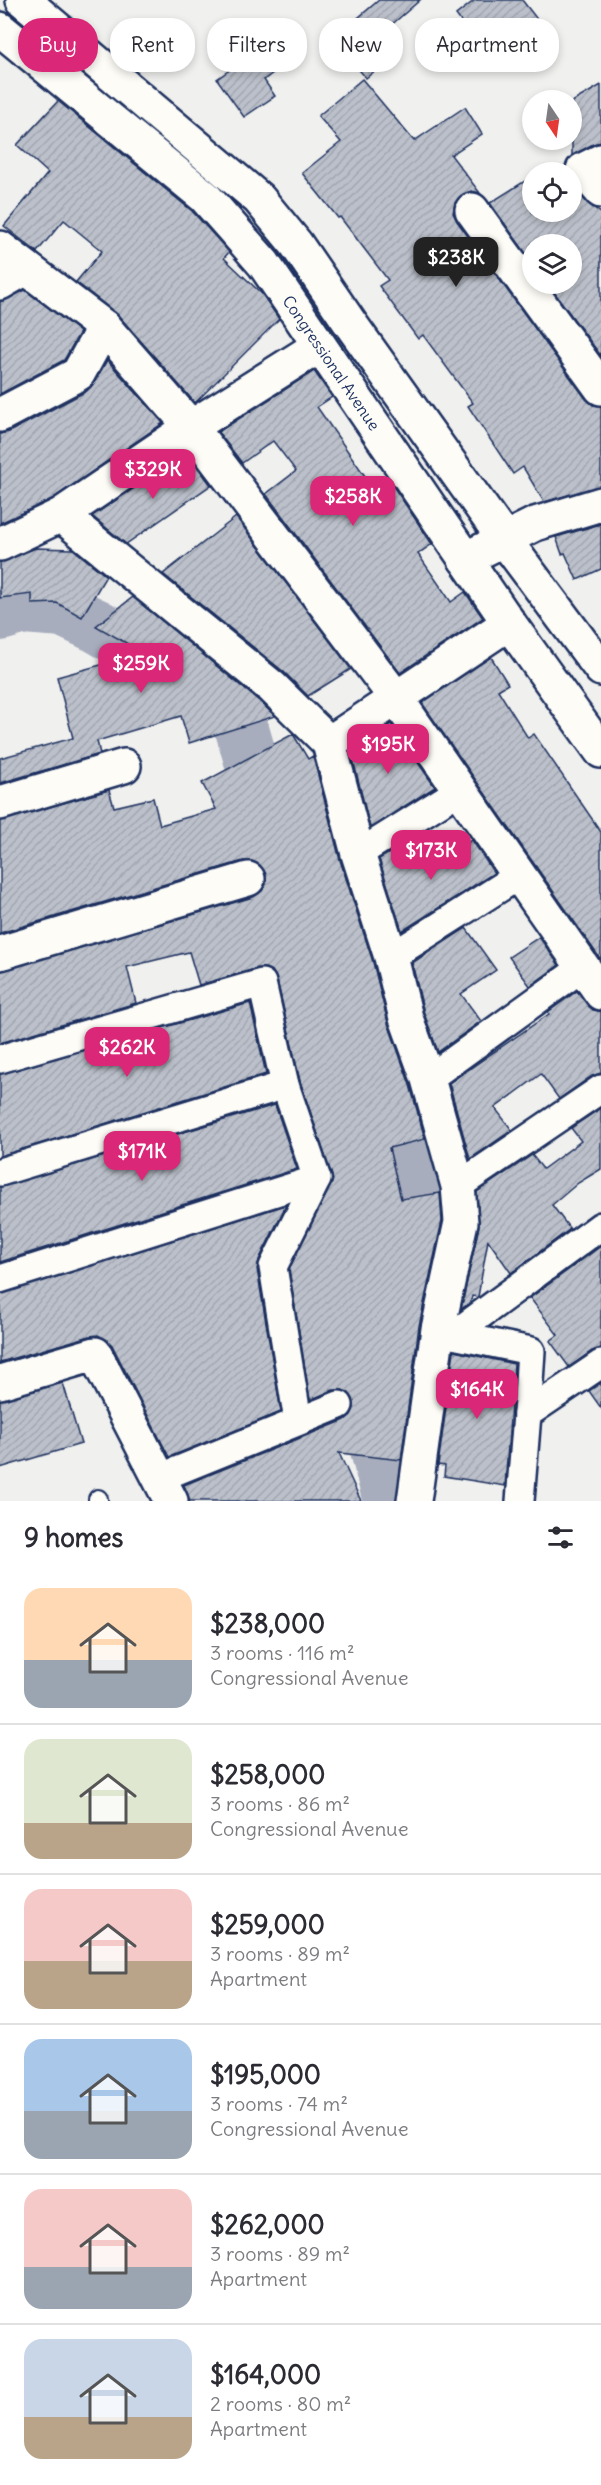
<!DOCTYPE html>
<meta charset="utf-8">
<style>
body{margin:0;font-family:Delius,sans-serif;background:#f7f7f7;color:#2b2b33;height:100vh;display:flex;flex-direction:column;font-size:22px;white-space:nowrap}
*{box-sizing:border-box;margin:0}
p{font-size:20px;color:#7c7c81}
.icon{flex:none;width:33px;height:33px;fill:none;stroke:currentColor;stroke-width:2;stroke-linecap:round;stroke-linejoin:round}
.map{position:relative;height:1501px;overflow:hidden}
.side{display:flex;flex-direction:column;background:#fff;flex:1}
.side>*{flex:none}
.guide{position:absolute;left:18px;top:18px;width:566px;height:54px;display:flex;gap:12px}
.needle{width:39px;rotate:167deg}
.fabs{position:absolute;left:522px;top:90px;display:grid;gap:12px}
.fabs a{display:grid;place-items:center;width:60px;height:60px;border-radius:50%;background:#fff;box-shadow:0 3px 9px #0003;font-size:30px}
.price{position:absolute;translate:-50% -51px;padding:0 14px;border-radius:12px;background:#db2777;color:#fff;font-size:20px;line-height:39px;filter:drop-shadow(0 2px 3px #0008)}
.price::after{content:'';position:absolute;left:50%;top:36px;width:18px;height:14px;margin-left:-9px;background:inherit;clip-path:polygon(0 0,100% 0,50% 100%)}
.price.active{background:#222;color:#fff}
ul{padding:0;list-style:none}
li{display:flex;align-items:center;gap:18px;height:150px;padding:0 24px}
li+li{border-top:2px solid #e1e1e2}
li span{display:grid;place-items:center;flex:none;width:168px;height:120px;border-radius:18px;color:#555}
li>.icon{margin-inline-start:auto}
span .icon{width:72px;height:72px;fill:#fffc;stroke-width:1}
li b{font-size:26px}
h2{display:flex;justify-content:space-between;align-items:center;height:72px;padding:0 24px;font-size:26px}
.chip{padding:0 21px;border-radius:24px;background:#fff;box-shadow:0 3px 9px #0003;font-size:21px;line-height:54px}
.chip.active{background:#db2777;color:#fff}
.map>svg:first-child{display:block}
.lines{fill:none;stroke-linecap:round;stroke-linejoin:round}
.river{stroke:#a7adbd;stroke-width:54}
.building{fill:url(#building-hatch);stroke:#1b2f5e;stroke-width:1.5}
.service-casing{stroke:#1b2f5e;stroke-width:22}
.pedestrian-casing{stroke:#1b2f5e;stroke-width:32}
.minor-casing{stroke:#1b2f5e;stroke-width:38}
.secondary-casing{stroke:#1b2f5e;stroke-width:38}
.service{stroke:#fdfcf7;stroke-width:18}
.pedestrian{stroke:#fdfcf7;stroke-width:27}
.minor{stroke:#fdfcf7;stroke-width:33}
.secondary{stroke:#fdfcf7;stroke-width:33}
.labels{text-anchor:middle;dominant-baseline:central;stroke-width:6;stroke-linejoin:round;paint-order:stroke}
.street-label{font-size:16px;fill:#1b2f5e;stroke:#fdfcf7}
</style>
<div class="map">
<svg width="601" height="1501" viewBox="0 0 601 1501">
<defs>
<pattern id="building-hatch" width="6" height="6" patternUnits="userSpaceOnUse" patternTransform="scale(1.5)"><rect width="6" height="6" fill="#bbc0ca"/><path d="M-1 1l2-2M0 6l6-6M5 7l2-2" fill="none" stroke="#a0a5b0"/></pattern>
</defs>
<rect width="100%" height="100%" fill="#f0f0ee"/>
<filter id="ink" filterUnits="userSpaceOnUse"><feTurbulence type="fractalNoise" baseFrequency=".0167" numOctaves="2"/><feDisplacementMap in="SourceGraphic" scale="12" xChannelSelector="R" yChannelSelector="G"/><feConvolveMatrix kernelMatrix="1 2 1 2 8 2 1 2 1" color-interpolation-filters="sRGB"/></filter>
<g filter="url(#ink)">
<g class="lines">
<g class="river">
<path d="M 0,614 L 24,607 L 63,610 L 97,626 L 221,699 L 241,726 L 261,795 L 278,824"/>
<path d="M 368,1079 L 419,1183 L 374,1261"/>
<path d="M 361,1387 L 390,1501"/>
</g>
</g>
<g class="building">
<path d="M 379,0 L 420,0 L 374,40 L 390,59 L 366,78 L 333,39 Z"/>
<path d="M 475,0 L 522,0 L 540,23 L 490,60 L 456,15 Z"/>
<path d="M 272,33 L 292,58 L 264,80 L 275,96 L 244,117 L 217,79 L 252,54 L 249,51 Z"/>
<path d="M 362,79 L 414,141 L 465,107 L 482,134 L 451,155 L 480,193 L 471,191 L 462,195 L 455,203 L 453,213 L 457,221 L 586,399 L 593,405 L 601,406 L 601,486 L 544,502 L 523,467 L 513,474 L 468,406 L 473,403 L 423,335 L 418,339 L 379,286 L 388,280 L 340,217 L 338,218 L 302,173 L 341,142 L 318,116 Z"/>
<path d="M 601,85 L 601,142 L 593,144 L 572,156 L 572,102 Z"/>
<path d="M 58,101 L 192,211 L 229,252 L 224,258 L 262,294 L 279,319 L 195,403 L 118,315 L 76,282 L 102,251 L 64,220 L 37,252 L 4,226 L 48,173 L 17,145 Z"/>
<path d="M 525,181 L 532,193 L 532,212 L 572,212 L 572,185 L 587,203 L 601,213 L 601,356 L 548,284 L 572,284 L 572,244 L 532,244 L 532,262 L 490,203 Z"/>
<path d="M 25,290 L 80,332 L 64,360 L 0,394 L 0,302 Z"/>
<path d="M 107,360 L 163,423 L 52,499 L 0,523 L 0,434 L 9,432 L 87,391 L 94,383 Z"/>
<path d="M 314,371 L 332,397 L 317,407 L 374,489 L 389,480 L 432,544 L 418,554 L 451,602 L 465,592 L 483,618 L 400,673 L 266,494 L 296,471 L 273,441 L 242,463 L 218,432 Z"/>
<path d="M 187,453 L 211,485 L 126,544 L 92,516 Z"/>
<path d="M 236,517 L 351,669 L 308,696 L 284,672 L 163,574 Z"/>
<path d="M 601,524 L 601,569 L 577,580 L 565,553 L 562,554 L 556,537 Z"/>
<path d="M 36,548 L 73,549 L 106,576 L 82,617 L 57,603 L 32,604 L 32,594 L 0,598 L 0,562 Z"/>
<path d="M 133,597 L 259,701 L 275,716 L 189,743 L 181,716 L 97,741 L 100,754 L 0,783 L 0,758 L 73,738 L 57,677 L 144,653 L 96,626 Z"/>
<path d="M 491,657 L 508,684 L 498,690 L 528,738 L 534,734 L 601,832 L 601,960 L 422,703 Z"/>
<path d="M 391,724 L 435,787 L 370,828 L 351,751 Z"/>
<path d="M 293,734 L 308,759 L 313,756 L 340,860 L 373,962 L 388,1023 L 410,1085 L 425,1139 L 389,1148 L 401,1199 L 440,1193 L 442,1221 L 419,1326 L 401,1460 L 339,1453 L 361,1501 L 190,1501 L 184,1485 L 345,1420 L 351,1415 L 354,1408 L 353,1399 L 349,1393 L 342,1390 L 333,1390 L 310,1400 L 289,1269 L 333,1180 L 300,1081 L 277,980 L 273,972 L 265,968 L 258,968 L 199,985 L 189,952 L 127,967 L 136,1003 L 0,1043 L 0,971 L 253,897 L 262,891 L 266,884 L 266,874 L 260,865 L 252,861 L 243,861 L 0,933 L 0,821 L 109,790 L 114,807 L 153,798 L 160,825 L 216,809 L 202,783 Z"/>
<path d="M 472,840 L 494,873 L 402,931 L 379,859 L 404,844 L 424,873 Z"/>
<path d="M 466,928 L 496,970 L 461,994 L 481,1021 L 438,1052 L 424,1013 L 412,963 Z"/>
<path d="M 539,937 L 559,965 L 530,986 L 509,957 Z"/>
<path d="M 577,991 L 593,1010 L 601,1011 L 601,1073 L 592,1076 L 559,1099 L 541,1074 L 495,1108 L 512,1130 L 470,1159 L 449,1083 L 549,1014 L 548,1012 Z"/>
<path d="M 250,1003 L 266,1074 L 0,1156 L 0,1074 Z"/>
<path d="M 275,1105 L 297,1169 L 0,1262 L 0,1187 Z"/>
<path d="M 601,1108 L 601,1169 L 578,1183 L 552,1205 L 570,1229 L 511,1273 L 488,1240 L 478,1297 L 472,1296 L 471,1302 L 461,1309 L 479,1226 L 477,1192 L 532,1155 L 543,1169 L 581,1141 L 571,1128 Z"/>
<path d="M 286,1205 L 259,1260 L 257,1269 L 281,1412 L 169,1457 L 112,1345 L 106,1339 L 98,1335 L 90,1336 L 0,1362 L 0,1294 Z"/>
<path d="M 601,1246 L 601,1348 L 592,1351 L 569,1367 L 550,1341 L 558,1335 L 530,1298 Z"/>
<path d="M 454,1351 L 514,1364 L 505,1486 L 444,1476 L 445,1466 L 438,1465 Z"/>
<path d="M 63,1383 L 81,1444 L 0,1468 L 0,1400 Z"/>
<path d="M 601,1383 L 601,1408 L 589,1391 Z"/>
</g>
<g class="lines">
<defs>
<path id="service" d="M 98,1499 L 98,1501"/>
<g id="pedestrian">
<path d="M 358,854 L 460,790"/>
<path d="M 391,957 L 520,875"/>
<path d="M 0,1059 L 262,983 L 285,1085 L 317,1179 L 273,1267 L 298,1421"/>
<path d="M 428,1079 L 583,967"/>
<path d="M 0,1172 L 285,1085"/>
<path d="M 458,1186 L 601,1089"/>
<path d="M 0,1279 L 317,1179"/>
<path d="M 438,1329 L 453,1335 L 601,1226"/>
<path d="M 453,1335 L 531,1351 L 527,1414"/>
<path d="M 159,1478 L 339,1405"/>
<path d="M 520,1501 L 527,1414 L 601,1364"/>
</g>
<g id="minor">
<path d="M 601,161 L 583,170 L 601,191"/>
<path d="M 472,210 L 601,388"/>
<path d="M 0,248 L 104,327 L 191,427 L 396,698 L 601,993"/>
<path d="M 0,283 L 26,268"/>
<path d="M 0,415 L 78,374 L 104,327"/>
<path d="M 61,515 L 272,687 L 329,743 L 358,854 L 391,957 L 406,1018 L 428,1079 L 458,1186 L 461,1222 L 438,1329 L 414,1501"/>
<path d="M 0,544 L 61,515 L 191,427 L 319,346"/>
<path d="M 465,559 L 535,524 L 601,504"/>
<path d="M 329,743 L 509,623"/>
<path d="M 0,803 L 124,766"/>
<path d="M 0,953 L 248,879"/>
<path d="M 0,1382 L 95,1354 L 171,1501"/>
</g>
<g id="secondary">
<path d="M 23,0 L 259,199 L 296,244 L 350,323 L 504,539 L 601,669"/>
<path id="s1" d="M 0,29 L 205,197 L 264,264 L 509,623 L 601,751"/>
</g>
</defs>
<use href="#service" class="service-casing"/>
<use href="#pedestrian" class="pedestrian-casing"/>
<use href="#minor" class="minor-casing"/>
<use href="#secondary" class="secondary-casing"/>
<use href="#service" class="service"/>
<use href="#pedestrian" class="pedestrian"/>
<use href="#minor" class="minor"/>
<use href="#secondary" class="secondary"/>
</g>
</g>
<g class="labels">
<g class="street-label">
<text stroke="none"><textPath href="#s1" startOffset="474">Congressional Avenue</textPath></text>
</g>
</g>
</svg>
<div class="fabs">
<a><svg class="needle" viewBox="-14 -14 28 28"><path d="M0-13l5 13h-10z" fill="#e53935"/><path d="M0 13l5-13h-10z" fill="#7c7c81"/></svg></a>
<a><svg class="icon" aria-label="locate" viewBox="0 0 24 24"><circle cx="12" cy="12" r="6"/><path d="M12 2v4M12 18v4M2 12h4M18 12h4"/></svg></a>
<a><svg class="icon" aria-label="layers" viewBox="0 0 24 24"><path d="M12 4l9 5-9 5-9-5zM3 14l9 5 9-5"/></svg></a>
</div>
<b class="price active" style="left:456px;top:288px">$238K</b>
<b class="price" style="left:153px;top:500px">$329K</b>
<b class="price" style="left:353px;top:527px">$258K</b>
<b class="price" style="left:141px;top:694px">$259K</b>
<b class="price" style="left:388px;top:775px">$195K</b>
<b class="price" style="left:431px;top:881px">$173K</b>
<b class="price" style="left:127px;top:1078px">$262K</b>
<b class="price" style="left:142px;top:1182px">$171K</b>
<b class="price" style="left:477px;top:1420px">$164K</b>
<div class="guide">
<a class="chip active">Buy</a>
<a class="chip">Rent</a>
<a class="chip">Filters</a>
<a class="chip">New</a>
<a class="chip">Apartment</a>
</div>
</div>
<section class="side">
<h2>9 homes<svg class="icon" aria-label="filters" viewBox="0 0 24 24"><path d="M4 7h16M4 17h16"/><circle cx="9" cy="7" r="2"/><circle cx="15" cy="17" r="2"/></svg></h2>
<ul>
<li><span style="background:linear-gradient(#ffd9b3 60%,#9aa5b1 0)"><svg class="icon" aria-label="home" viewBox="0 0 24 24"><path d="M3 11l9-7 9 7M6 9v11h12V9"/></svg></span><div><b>$238,000</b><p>3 rooms · 116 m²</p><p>Congressional Avenue</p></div></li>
<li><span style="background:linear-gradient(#dfe7d0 70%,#b9a48a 0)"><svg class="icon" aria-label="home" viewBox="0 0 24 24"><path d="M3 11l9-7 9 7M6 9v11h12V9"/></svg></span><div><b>$258,000</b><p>3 rooms · 86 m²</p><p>Congressional Avenue</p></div></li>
<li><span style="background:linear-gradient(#f6c9c9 60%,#b9a48a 0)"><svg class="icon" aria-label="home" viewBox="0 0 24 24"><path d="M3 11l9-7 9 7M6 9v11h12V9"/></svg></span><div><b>$259,000</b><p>3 rooms · 89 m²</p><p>Apartment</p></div></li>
<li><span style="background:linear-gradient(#a9c7e8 60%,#9aa5b1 0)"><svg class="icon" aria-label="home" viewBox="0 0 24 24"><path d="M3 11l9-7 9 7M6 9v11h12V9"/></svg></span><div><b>$195,000</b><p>3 rooms · 74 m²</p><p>Congressional Avenue</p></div></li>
<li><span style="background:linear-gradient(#f6c9c9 65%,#9aa5b1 0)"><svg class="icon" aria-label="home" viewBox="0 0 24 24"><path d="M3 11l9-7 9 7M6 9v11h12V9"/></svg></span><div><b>$262,000</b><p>3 rooms · 89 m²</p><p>Apartment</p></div></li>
<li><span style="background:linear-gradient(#c9d6e8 65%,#b9a48a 0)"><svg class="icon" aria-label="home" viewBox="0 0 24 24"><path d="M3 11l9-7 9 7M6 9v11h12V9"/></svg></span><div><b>$164,000</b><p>2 rooms · 80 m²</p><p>Apartment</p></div></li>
</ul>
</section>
